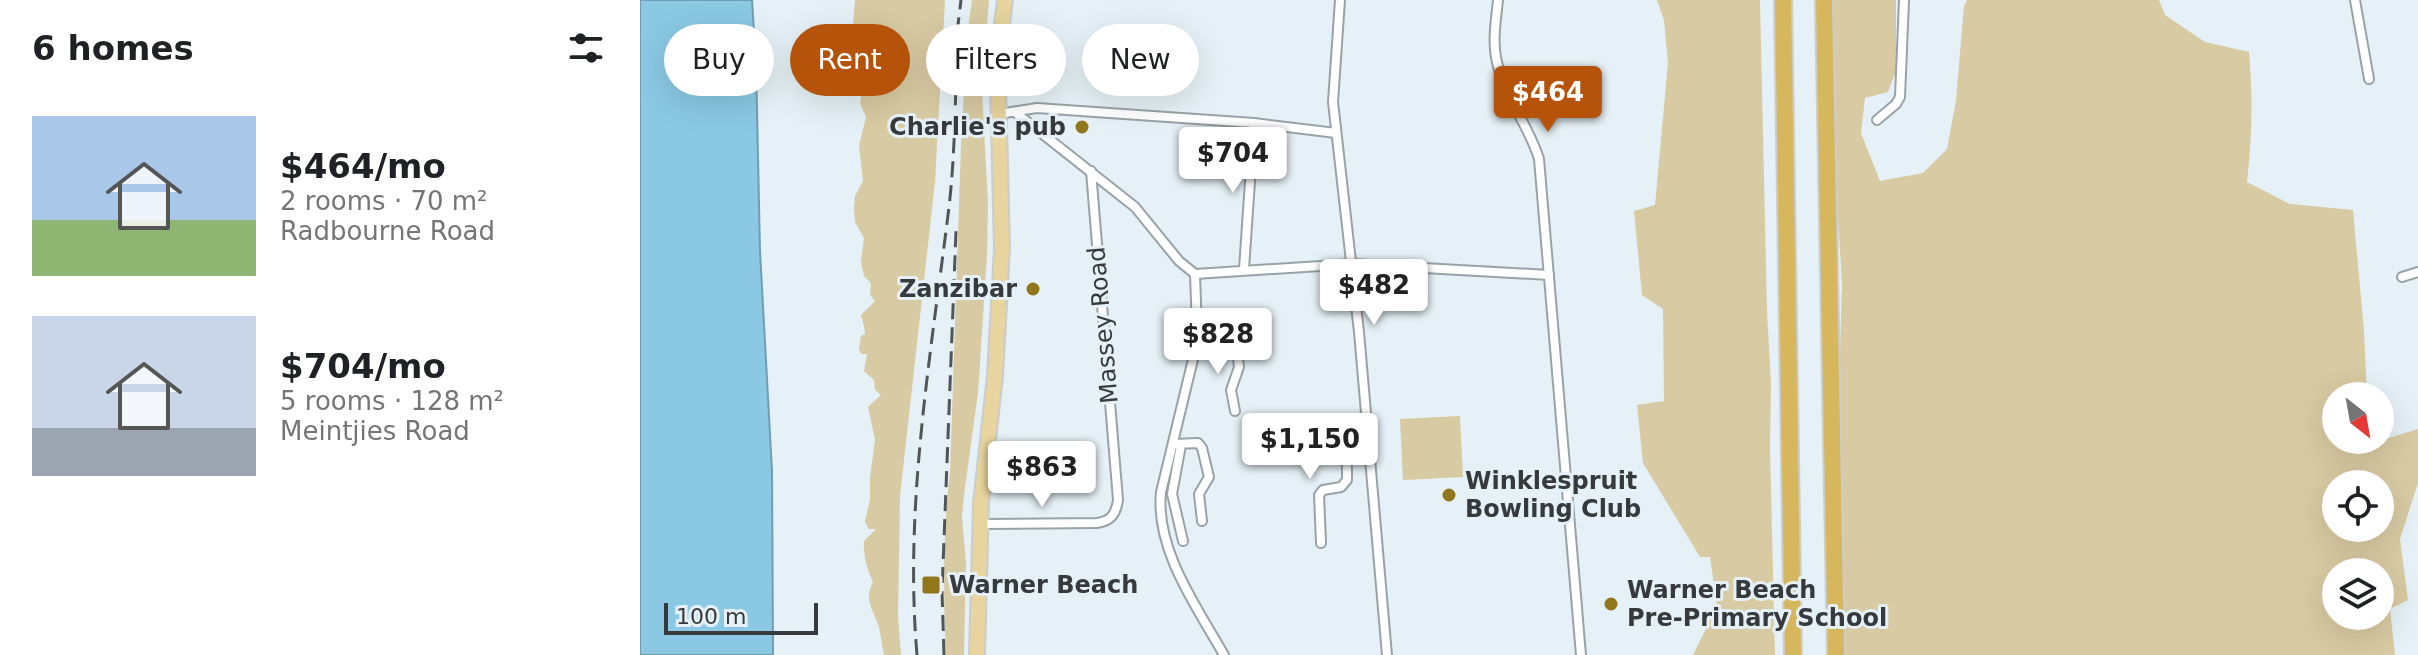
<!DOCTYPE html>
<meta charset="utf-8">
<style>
body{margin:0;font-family:"DejaVu Sans",sans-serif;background:#f2f2f2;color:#202124;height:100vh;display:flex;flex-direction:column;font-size:30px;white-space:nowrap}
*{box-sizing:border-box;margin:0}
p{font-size:26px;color:#757577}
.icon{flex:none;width:44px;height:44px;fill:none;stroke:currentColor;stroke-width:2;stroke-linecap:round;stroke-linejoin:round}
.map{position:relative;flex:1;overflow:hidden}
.side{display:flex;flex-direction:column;background:#fff;width:640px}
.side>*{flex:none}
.banner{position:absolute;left:24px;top:24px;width:760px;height:72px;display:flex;gap:16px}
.needle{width:52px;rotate:149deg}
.fabs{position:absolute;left:1682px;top:382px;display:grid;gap:16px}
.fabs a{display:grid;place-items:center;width:72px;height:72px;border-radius:50%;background:#fff;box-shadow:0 8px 32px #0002;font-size:40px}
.scale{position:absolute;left:24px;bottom:20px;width:154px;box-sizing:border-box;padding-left:8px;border:4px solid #363a3c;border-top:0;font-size:22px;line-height:28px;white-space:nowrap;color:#363a3c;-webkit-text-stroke:6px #e5f1f6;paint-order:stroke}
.price{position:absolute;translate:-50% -68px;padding:0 18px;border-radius:8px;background:#fff;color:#222;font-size:26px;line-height:52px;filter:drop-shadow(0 2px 4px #0008)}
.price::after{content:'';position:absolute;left:50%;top:48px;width:24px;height:18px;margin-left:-12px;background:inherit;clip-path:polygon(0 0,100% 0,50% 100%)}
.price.selected{background:#b45309;color:#fff}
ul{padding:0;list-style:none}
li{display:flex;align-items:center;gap:24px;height:200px;padding:0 32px}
li span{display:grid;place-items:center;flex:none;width:224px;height:160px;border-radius:0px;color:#555}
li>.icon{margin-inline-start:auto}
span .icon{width:96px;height:96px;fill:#fffc;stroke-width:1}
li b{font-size:34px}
h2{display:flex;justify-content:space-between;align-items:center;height:96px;padding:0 32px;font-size:34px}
.tag{padding:0 28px;border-radius:36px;background:#fff;box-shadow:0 8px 32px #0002;font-size:28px;line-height:72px}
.tag.selected{background:#b45309;color:#fff}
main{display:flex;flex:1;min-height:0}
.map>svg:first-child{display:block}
.green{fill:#d8caa2;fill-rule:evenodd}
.water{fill:#8ac8e3;stroke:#719db1;stroke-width:2}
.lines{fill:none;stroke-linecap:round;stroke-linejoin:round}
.minor-casing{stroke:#98a3a7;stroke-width:12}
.primary-casing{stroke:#cbcccc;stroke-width:18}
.motorway-casing{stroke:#cbcccc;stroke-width:20}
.minor{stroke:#fff;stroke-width:8}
.primary{stroke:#e7d49e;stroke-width:14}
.motorway{stroke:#d7b75e;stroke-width:16}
.rail{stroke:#505557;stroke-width:3;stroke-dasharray:16 8;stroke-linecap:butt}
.poi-dot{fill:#92761c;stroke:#e5f1f6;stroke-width:3}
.labels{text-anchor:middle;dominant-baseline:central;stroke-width:6;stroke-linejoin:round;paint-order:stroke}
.poi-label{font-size:24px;font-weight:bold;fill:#363a3c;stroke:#e5f1f6;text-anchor:start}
.street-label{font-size:24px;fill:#363a3c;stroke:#e5f1f6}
</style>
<main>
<section class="side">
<h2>6 homes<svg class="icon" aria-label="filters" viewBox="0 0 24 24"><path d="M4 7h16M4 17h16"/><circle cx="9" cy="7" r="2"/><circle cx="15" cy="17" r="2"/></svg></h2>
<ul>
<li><span style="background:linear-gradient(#a9c7e8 65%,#8fb573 0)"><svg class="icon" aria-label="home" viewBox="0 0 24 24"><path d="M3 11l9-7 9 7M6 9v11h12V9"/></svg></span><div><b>$464/mo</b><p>2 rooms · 70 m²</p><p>Radbourne Road</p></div></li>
<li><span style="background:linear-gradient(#c9d6e8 70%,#9aa5b1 0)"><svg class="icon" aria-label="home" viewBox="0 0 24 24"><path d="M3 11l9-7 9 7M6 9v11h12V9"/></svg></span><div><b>$704/mo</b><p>5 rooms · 128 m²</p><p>Meintjies Road</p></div></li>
</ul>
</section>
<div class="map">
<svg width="1778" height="655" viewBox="0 0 1778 655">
<rect width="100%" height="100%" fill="#e5f1f6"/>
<g class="green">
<path d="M 215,0 L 305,0 L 295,182 L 260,496 L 258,617 L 261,655 L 244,655 C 242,646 241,636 239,627 C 234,611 223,599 233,582 C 227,569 223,555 224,541 L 236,529 L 229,529 L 225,522 L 230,499 L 230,478 L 235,440 L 228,407 L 241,395 L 235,390 L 234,380 L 224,371 L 227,354 L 221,354 L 219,348 L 221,336 L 225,334 C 223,307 213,324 235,301 L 230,295 L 231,283 L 224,276 L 221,262 L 224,238 L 215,222 L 214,208 L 215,196 L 223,181 L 219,146 L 226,117 L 220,103 L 223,86 L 228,78 L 236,75 C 239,62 237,50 227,41 L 225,29 L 216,28 L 213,25 Z"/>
<path d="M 332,0 L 349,0 L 342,90 L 348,203 L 347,255 L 338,393 L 324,495 L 322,517 L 326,562 L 324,655 L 306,655 C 303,594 303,532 310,472 L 321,144 L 327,36 Z"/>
<path d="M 1017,0 L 1120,0 L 1127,312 L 1131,383 L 1130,449 L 1135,655 L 1053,655 L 1077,606 L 1070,557 L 1060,557 L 1003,463 L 997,405 L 1024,401 L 1023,309 L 1002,295 L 994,211 L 1015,205 L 1028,63 L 1024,20 Z"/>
<path d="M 1191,0 L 1256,0 L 1256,71 L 1248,92 L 1225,98 L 1221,133 L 1240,181 L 1283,173 L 1307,149 L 1316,100 L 1324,6 L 1327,0 L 1519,0 L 1525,15 L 1565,42 L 1609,52 C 1613,96 1612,138 1607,182 L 1650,204 L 1713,210 L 1724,331 L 1727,396 L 1696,396 L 1696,440 L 1740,440 L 1740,436 L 1745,439 L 1778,429 L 1778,483 L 1760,539 L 1768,600 L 1750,609 L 1755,655 L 1204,655 L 1199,384 L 1202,283 L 1195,171 ZM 1696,484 L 1740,484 L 1740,528 L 1696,528 ZM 1696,572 L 1740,572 L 1740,616 L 1696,616 Z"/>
<path d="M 820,416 L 823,477 L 763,480 L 760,419 Z"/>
</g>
<path class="water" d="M 0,0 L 112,0 L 116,63 L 120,251 L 132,471 L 133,655 L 0,655 Z"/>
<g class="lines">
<defs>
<g id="minor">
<path d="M 700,0 L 693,102 L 719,332 L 747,655"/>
<path d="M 858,0 C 856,20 852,42 857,62 C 864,97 889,125 899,159 L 941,655"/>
<path d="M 1715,0 L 1729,79"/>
<path d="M 376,113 L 495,207 L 539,261 L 555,274 L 712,264 L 909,275"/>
<path d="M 358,114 L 397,108 L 614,123 L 696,133"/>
<path d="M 1237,120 L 1256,104 L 1260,97 L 1264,0"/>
<path d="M 604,269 L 614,123"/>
<path d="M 555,274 L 557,329 L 555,351 L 521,492 C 515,550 557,607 584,655"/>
<path d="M 1762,277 L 1778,272"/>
<path d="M 557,334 L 588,336 L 596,340 L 599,367 L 591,390 L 595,411"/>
<path d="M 533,444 L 558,443 L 562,448 L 569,477 L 559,494 L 562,521"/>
<path d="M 541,445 L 532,494 L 543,541"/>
<path d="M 340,524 L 457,523 C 471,521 476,514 478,500 L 451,171"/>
<path d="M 681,543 L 679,495 L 683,490 L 701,487 L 707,480 L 707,474 L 706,430 L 728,432"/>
</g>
<path id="primary" d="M 337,655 L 341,503 L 355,376 L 362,248 L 358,84 L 359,49 L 365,0"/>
<g id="motorway">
<path d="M 1143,0 L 1153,655"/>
<path d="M 1184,0 L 1196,655"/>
</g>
</defs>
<use href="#minor" class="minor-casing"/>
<use href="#primary" class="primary-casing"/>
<use href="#motorway" class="motorway-casing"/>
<use href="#minor" class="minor"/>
<use href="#primary" class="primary"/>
<use href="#motorway" class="motorway"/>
<g class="rail">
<path d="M 277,655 C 264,505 291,355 309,207 C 316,147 315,85 318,25 L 321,0"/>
<path d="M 304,655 L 302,591 L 316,231"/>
</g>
</g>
<g class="poi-dot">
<circle cx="442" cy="127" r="8"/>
<circle cx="393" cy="289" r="8"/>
<circle cx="809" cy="495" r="8"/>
<rect x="281" y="575" width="20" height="20" rx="4"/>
<circle cx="971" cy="604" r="8"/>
</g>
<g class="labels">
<g class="poi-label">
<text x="426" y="127" text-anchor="end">Charlie's pub</text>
<text x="377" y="289" text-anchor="end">Zanzibar</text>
<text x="825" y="481">Winklespruit<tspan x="825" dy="28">Bowling Club</tspan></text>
<text x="309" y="585">Warner Beach</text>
<text x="987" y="590">Warner Beach<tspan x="987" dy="28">Pre-Primary School</tspan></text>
</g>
<g class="street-label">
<text transform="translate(463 325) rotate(-95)">Massey Road</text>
</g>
</g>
</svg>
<div class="fabs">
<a><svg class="needle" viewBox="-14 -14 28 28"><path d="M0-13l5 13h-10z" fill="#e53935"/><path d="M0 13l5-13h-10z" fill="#757577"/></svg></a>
<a><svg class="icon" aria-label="locate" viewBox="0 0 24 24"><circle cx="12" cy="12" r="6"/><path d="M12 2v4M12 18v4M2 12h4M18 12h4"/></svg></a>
<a><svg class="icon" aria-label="layers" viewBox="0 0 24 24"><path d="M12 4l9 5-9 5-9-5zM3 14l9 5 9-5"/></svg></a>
</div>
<div class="scale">100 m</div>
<b class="price selected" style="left:908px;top:134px">$464</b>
<b class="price" style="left:593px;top:195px">$704</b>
<b class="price" style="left:734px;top:327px">$482</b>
<b class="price" style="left:578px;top:376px">$828</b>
<b class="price" style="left:670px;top:481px">$1,150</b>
<b class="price" style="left:402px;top:509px">$863</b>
<div class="banner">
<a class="tag">Buy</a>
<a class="tag selected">Rent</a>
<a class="tag">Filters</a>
<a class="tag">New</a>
</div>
</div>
</main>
